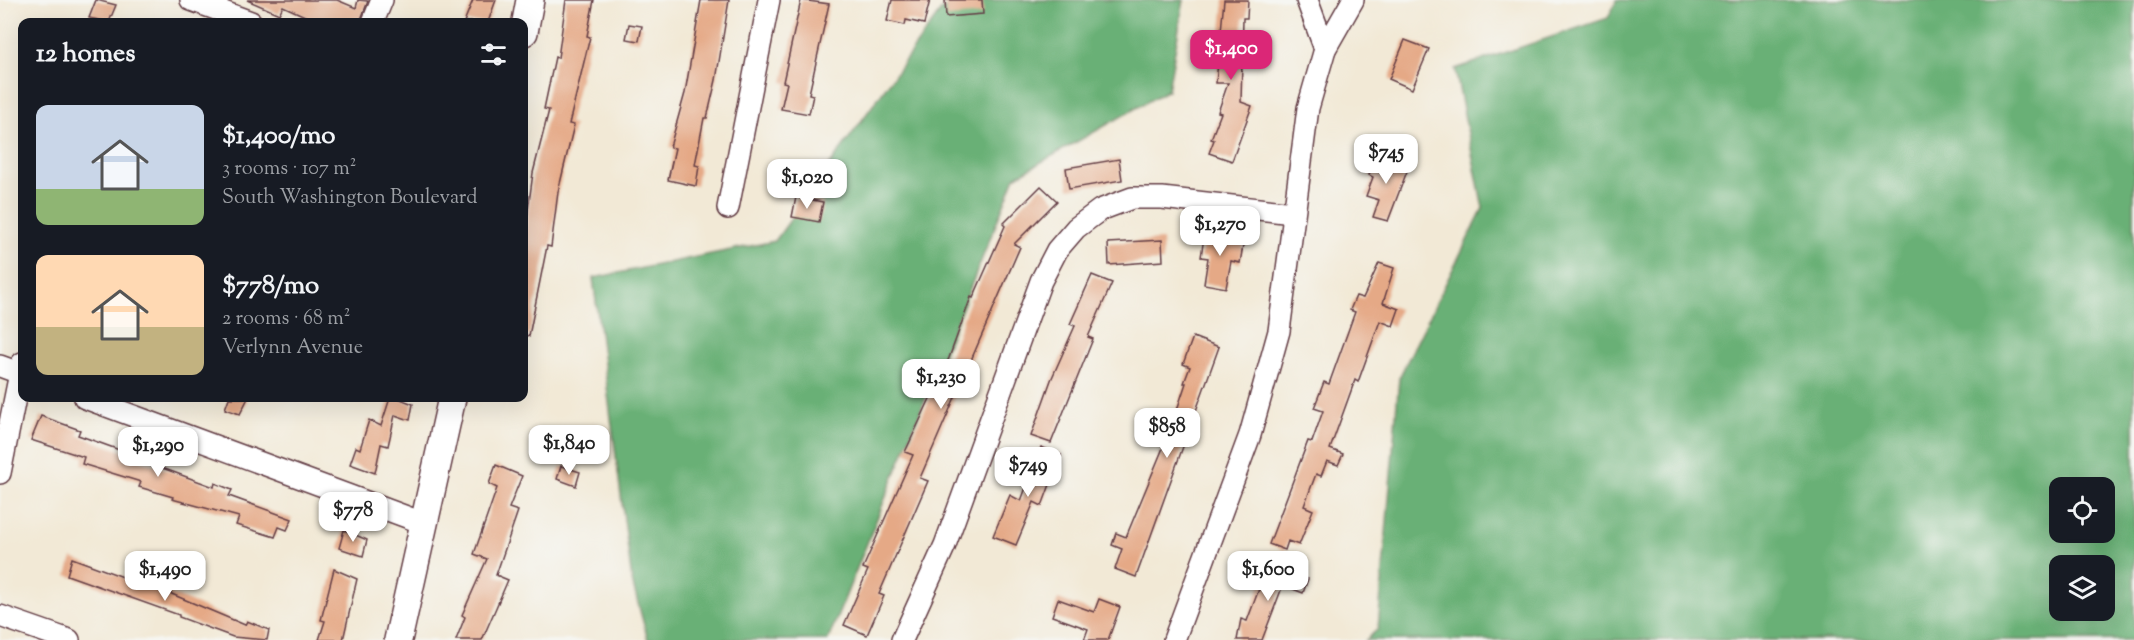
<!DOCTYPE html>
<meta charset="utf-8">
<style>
body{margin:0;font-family:"Sorts Mill Goudy",serif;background:#242831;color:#f1f3f6;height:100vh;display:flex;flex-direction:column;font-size:22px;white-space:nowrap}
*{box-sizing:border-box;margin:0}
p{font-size:20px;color:#9ea1a6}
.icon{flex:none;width:33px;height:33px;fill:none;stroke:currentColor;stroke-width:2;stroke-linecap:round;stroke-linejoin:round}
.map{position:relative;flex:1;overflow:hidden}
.panel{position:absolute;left:18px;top:18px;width:510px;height:384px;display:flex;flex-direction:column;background:#171b24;border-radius:12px;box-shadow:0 6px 24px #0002}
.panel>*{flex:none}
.controls{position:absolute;left:2049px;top:477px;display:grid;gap:12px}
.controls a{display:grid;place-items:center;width:66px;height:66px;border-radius:12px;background:#171b24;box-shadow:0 6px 24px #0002;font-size:30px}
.price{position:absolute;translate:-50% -51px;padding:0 14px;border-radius:12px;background:#fff;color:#222;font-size:20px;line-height:39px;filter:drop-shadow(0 2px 3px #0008)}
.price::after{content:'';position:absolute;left:50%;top:36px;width:18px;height:14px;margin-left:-9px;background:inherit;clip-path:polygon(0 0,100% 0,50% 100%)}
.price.on{background:#db2777;color:#fff}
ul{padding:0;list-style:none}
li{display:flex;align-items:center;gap:18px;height:150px;padding:0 18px}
li span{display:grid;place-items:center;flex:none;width:168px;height:120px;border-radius:12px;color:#555}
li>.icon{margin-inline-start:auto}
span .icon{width:72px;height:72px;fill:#fffc;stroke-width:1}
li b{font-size:26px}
h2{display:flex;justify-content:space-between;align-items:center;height:72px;padding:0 18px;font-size:26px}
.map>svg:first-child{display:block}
.forest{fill:#69b076;stroke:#5a6850;stroke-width:1.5;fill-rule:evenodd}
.building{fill:#e5a986}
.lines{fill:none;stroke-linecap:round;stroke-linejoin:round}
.minor-casing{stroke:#633d45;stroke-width:24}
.major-casing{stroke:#633d45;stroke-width:30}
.minor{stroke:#fff;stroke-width:21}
.major{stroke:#fff;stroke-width:27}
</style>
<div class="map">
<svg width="2134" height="640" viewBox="0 0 2134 640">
<rect width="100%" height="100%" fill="#f6f6f2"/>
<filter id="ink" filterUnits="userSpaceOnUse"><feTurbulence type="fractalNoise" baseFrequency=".0167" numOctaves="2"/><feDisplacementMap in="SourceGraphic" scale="12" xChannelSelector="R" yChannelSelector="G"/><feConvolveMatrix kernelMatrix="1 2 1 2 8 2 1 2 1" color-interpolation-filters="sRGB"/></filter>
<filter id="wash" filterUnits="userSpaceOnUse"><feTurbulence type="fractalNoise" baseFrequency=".008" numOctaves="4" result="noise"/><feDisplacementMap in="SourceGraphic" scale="24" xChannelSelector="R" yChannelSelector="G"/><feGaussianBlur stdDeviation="1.35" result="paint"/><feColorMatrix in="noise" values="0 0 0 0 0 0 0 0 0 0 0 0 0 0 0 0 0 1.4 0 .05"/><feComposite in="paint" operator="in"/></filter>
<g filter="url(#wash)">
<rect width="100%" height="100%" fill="#f2e9d6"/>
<g class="forest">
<path d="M 966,0 L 1184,0 L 1168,90 L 1015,177 L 828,640 L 648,640 L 632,581 L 593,278 L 775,241 L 942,9 Z"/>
<path d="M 1617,0 L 2134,0 L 2134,640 L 1366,640 L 1378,629 L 1399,378 L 1483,208 L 1455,69 L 1608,18 ZM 2060,488 L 2104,488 L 2104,532 L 2060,532 ZM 2060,566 L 2104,566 L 2104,610 L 2060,610 Z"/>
</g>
<g id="blocks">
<g class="building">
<path d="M 96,0 L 116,5 L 109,22 L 89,18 Z"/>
<path d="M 247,0 L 337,0 L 356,8 L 358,0 L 368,1 L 360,22 L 305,22 L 307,17 L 283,6 L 279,14 Z"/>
<path d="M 473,0 L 496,0 L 488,22 L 464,22 Z"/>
<path d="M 566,0 L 594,0 L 587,36 L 590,37 L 569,124 L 574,125 L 558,192 L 551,247 L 547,246 L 529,336 L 524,335 L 524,241 L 533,173 L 549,110 L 544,109 L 555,57 L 558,58 Z"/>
<path d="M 701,0 L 729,0 L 716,80 L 707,118 L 704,118 L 695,165 L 699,166 L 696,186 L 668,180 L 675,148 L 670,147 L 685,93 Z"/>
<path d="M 801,0 L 829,4 L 809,94 L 813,95 L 809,114 L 781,109 L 787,83 L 783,82 Z"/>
<path d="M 892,0 L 930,0 L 924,24 L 906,20 L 905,25 L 887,21 Z"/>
<path d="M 945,0 L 982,0 L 983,14 L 946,17 Z"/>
<path d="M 1224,0 L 1248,0 L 1247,18 L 1243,18 L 1241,102 L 1252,106 L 1232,161 L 1209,153 L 1214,140 L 1211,139 L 1221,113 L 1218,112 L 1228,83 L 1216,83 Z"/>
<path d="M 629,24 L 642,26 L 639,41 L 626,39 Z"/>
<path d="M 1405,40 L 1429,49 L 1412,89 L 1389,79 Z"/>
<path d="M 1375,155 L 1409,166 L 1388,221 L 1373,217 L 1379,200 L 1366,196 L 1373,177 L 1369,175 Z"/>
<path d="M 1119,159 L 1122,180 L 1069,189 L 1066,168 Z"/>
<path d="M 1041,186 L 1057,201 L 1014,244 L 1020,247 L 920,478 L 928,481 L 879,594 L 884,596 L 867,635 L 844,625 L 868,570 L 863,568 L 913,455 L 905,452 L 949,358 L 971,297 L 973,298 L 1005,226 L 1003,224 Z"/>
<path d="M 796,197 L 823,202 L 819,222 L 792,217 Z"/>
<path d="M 1205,231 L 1244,240 L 1240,263 L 1231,261 L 1226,288 L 1204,284 L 1208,258 L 1201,257 Z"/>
<path d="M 1162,240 L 1163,261 L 1109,265 L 1108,243 Z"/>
<path d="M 1379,263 L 1394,268 L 1383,303 L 1399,309 L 1393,326 L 1380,321 L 1358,382 L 1355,380 L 1330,449 L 1343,454 L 1338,465 L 1327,461 L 1321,476 L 1316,474 L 1304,506 L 1313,510 L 1299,545 L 1288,541 L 1285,550 L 1269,544 L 1308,441 L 1312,442 L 1323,411 L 1314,408 L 1324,382 L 1329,384 L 1355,312 L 1350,310 L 1356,296 L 1363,298 Z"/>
<path d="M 1092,275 L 1112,283 L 1088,337 L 1093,339 L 1051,443 L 1031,436 L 1051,380 L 1075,326 L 1070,324 Z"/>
<path d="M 1193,337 L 1219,347 L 1136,577 L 1115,569 L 1122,549 L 1112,545 L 1116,533 L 1126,537 L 1170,431 L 1186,383 L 1184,383 L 1190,367 L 1183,364 Z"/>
<path d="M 229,398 L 248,398 L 240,414 L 225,409 Z"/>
<path d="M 390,398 L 398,398 L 413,404 L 410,420 L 395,415 L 388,446 L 381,444 L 375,473 L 350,464 L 356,447 L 360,449 L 369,420 L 381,426 Z"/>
<path d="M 41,416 L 80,430 L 78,435 L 136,456 L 135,458 L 214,487 L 215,483 L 232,490 L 229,496 L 292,519 L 287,530 L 279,527 L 275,537 L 236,525 L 239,517 L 172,499 L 173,497 L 139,487 L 141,482 L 82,464 L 84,457 L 31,440 Z"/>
<path d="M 1041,447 L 1061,455 L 1042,506 L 1034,502 L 1016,545 L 993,536 L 1010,495 L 1021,501 Z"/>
<path d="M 496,465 L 522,476 L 509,508 L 518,511 L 496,575 L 508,580 L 482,640 L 456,640 L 465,617 L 462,615 L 487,559 L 474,554 L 497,488 L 489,484 Z"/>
<path d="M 561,466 L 580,472 L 576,486 L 557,479 Z"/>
<path d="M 344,530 L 367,540 L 363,556 L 339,548 Z"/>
<path d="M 72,558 L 155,589 L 155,587 L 245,625 L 247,621 L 269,630 L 267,640 L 233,637 L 179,617 L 179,615 L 67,575 Z"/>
<path d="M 1268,565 L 1308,579 L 1303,593 L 1283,585 L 1262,640 L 1237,640 L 1241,619 L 1247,621 Z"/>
<path d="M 334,569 L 357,579 L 343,640 L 319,640 L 325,621 L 321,620 Z"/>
<path d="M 1058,599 L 1094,612 L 1099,599 L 1120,607 L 1108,640 L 1084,640 L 1088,629 L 1052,616 Z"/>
</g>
</g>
</g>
<g filter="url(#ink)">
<use href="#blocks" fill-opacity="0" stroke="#633d45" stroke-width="1.5"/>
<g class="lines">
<defs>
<g id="minor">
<path d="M 191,0 L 251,22"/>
<path d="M 1307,0 L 1325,49"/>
<path d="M 373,22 L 382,0"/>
<path d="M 728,208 L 769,0"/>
<path d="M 0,366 L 22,374"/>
<path d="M 85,398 L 423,523"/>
<path d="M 0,473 L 22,363"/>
<path d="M 0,616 L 69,640"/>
<path d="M 902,640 L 945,545 L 1041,281 L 1057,250 L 1076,228 L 1100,210 L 1132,198 L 1162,198 L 1293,213"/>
<path d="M 1174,640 L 1250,435 L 1279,331 L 1308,108 L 1325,49 L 1353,0"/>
</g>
<g id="major">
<path d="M 524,32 L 530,0"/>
<path d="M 398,640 L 452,398"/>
</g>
</defs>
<use href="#minor" class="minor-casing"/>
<use href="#major" class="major-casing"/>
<use href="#minor" class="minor"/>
<use href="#major" class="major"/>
</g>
</g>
</svg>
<div class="controls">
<a><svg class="icon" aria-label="locate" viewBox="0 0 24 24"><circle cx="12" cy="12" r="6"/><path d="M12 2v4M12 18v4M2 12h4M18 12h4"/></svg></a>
<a><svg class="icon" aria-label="layers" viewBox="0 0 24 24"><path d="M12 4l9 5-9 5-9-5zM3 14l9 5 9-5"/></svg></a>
</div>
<b class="price on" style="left:1231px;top:81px">$1,400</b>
<b class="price" style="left:1386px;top:185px">$745</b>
<b class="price" style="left:807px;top:210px">$1,020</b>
<b class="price" style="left:1220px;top:257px">$1,270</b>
<b class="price" style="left:941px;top:410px">$1,230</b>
<b class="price" style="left:1167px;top:459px">$858</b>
<b class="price" style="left:569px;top:476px">$1,840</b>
<b class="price" style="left:158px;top:478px">$1,290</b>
<b class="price" style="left:1028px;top:498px">$749</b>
<b class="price" style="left:353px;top:543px">$778</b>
<b class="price" style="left:165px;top:602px">$1,490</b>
<b class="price" style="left:1268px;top:602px">$1,600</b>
<section class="panel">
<h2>12 homes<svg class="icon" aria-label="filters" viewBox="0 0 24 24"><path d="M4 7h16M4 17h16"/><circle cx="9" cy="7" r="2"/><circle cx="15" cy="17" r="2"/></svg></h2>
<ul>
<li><span style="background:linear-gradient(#c9d6e8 70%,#8fb573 0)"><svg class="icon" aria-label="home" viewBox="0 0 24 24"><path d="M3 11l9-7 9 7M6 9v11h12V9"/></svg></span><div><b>$1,400/mo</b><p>3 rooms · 107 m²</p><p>South Washington Boulevard</p></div></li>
<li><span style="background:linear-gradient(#ffd9b3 60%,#c2b280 0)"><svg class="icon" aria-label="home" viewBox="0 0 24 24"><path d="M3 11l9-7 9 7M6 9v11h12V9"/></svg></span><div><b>$778/mo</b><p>2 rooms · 68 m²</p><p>Verlynn Avenue</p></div></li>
</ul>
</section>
</div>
